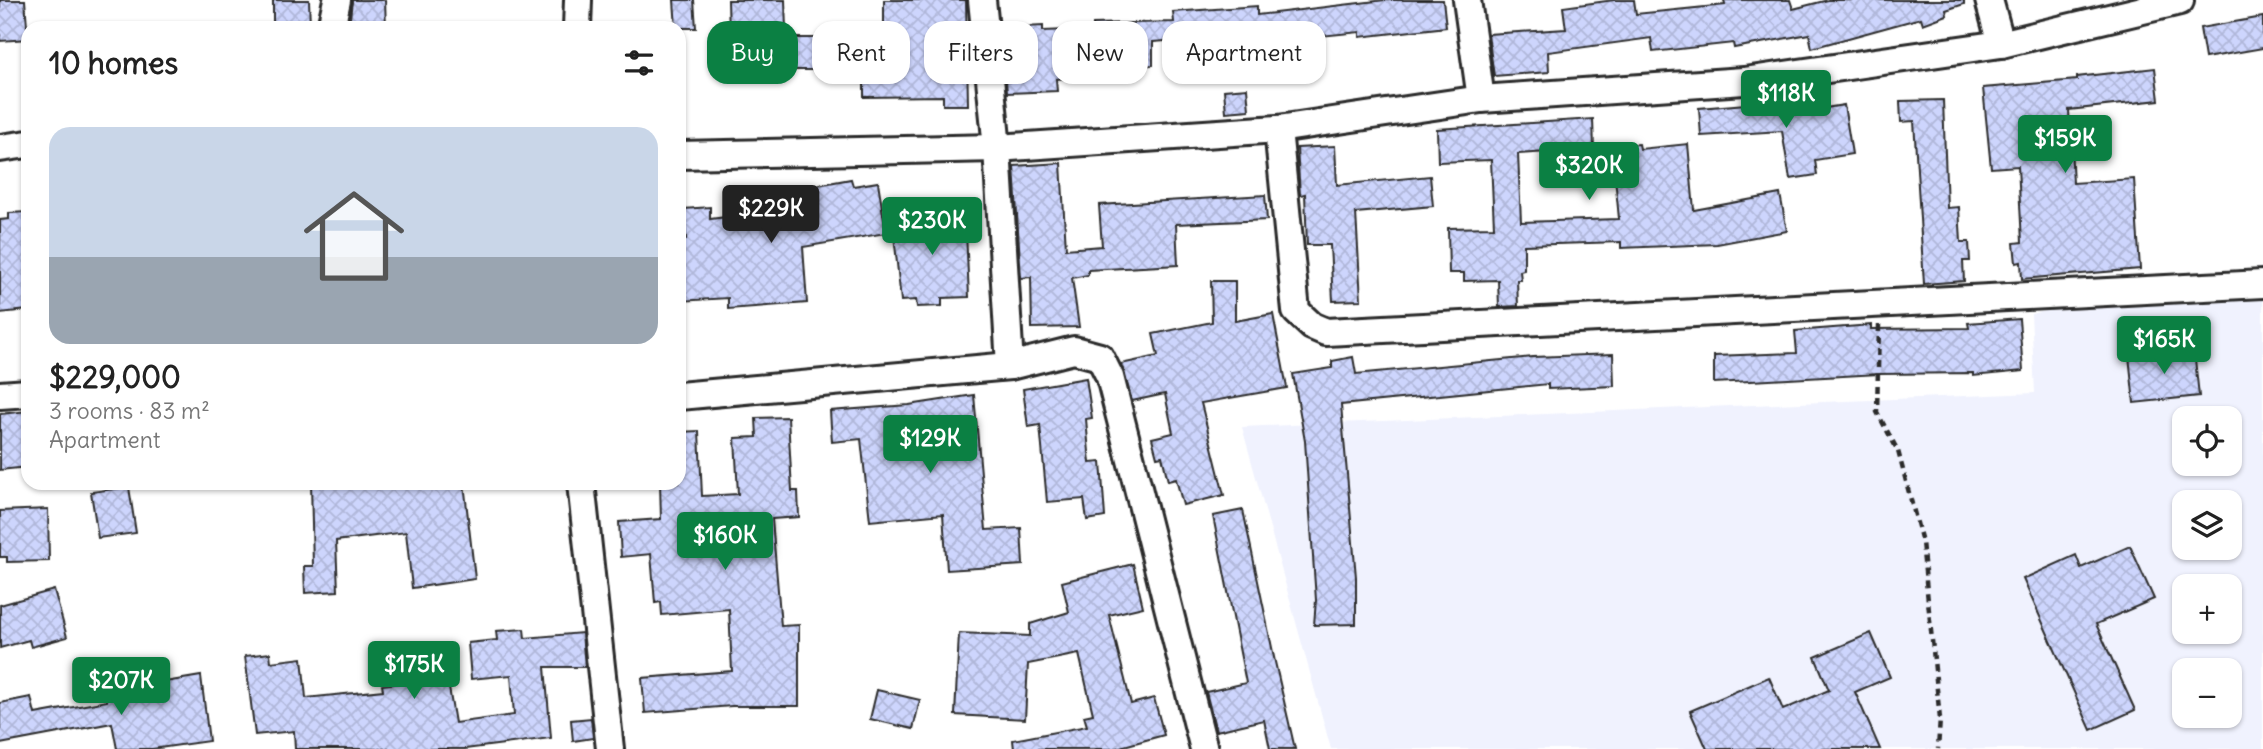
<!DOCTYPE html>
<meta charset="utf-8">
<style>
body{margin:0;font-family:Delius,sans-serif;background:#f2f2f2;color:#222;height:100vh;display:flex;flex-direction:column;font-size:26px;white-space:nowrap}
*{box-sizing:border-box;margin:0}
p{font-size:23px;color:#767676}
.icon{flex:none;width:38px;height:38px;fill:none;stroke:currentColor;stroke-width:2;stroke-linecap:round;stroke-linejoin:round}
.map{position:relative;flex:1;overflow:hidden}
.drawer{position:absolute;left:21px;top:21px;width:665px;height:469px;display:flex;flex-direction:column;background:#fff;border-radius:21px;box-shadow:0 2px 5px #0004}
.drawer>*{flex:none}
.banner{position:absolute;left:707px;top:21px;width:665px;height:63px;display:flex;gap:14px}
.controls{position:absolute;left:2172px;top:406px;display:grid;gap:14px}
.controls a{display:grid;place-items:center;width:70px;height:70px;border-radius:14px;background:#fff;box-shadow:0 2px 5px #0004;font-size:35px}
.price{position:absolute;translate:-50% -60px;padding:0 16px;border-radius:7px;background:#0b8043;color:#fff;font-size:23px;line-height:46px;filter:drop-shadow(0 2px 4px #0008)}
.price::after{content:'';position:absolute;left:50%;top:42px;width:21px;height:16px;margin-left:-10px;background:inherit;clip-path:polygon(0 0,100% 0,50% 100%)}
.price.selected{background:#222;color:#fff}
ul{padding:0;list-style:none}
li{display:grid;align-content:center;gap:14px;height:371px;padding:0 28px}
li span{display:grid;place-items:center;height:217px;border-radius:21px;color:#555}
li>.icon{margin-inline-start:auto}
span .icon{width:126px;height:126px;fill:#fffc;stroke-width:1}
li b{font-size:30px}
h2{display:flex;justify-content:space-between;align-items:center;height:84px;padding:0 28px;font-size:30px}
.pill{padding:0 24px;border-radius:21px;background:#fff;box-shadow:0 2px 5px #0004;font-size:24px;line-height:63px}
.pill.selected{background:#0b8043;color:#fff}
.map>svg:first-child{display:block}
.built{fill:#f0f2fe;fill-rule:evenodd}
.building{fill:url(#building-cross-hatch);stroke:#2b2b2b;stroke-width:2}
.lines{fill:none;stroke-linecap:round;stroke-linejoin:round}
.minor-casing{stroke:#2b2b2b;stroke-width:32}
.path{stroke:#2b2b2b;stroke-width:4.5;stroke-dasharray:7 5;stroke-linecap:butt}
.minor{stroke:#fff;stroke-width:26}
</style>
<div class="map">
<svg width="2263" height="749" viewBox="0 0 2263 749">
<defs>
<pattern id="building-cross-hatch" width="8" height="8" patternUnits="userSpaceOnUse" patternTransform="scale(1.75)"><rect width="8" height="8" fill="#cdd5fd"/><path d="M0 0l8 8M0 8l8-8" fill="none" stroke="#b0b7d9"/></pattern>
</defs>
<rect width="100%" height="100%" fill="#fff"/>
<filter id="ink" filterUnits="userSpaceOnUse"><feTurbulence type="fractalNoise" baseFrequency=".0143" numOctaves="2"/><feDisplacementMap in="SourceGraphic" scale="14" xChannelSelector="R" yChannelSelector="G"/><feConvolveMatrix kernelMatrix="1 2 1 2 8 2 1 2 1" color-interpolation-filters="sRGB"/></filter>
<g filter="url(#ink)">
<path class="built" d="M 2263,267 L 2263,749 L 1331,749 L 1242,427 L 2035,393 L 2031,314 ZM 2184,418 L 2230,418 L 2230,464 L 2184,464 ZM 2184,502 L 2230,502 L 2230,548 L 2184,548 ZM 2184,586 L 2230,586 L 2230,632 L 2184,632 ZM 2184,670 L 2230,670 L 2230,716 L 2184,716 Z"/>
<g class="building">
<path d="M 0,0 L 25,0 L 28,39 L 0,41 Z"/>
<path d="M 273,0 L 309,0 L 310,25 L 273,26 Z"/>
<path d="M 352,0 L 385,0 L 386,28 L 349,28 Z"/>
<path d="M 674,0 L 694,0 L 696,28 L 676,28 Z"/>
<path d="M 728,0 L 785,0 L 786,31 L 729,33 Z"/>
<path d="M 884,0 L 966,0 L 968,105 L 943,105 L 943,96 L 864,97 L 864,70 L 790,70 L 790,38 L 884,38 Z"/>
<path d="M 1385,0 L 1443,0 L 1446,27 L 1360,37 L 1360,32 L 1270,41 L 1269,33 L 1153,42 L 1153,65 L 1079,66 L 1079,77 L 1056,79 L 1057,91 L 1007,93 L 1002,28 L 1043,26 L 1043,31 L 1093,29 L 1093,24 L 1174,22 L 1173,12 L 1257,6 L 1257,15 Z"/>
<path d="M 1614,0 L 1634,0 L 1636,14 L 1725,5 L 1724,0 L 1790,0 L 1793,9 L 1828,0 L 1964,0 L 1964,4 L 1946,10 L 1947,15 L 1923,24 L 1921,18 L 1812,48 L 1809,34 L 1734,48 L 1733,43 L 1653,52 L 1651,38 L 1548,52 L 1549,72 L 1494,76 L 1488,34 L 1566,29 L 1563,7 Z"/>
<path d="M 2263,17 L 2263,48 L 2205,58 L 2200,28 Z"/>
<path d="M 2155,68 L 2159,100 L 2069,110 L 2073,183 L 2134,179 L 2140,269 L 2022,279 L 2021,262 L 2016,263 L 2014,243 L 2022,242 L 2018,166 L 1991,168 L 1983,88 L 2077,80 L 2077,77 Z"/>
<path d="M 1247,88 L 1249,110 L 1226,112 L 1224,90 Z"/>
<path d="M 1805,99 L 1807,111 L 1844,105 L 1852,154 L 1815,160 L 1817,175 L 1790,179 L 1782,131 L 1701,136 L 1699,108 Z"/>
<path d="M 1943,100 L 1947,208 L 1959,207 L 1961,242 L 1969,242 L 1970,261 L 1963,261 L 1964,281 L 1924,284 L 1914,121 L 1901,122 L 1900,101 Z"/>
<path d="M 1593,119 L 1594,149 L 1518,154 L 1521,222 L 1619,219 L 1612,146 L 1639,144 L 1640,149 L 1688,144 L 1694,210 L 1780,194 L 1787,231 L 1717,244 L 1621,248 L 1621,242 L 1524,245 L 1524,270 L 1520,271 L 1521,280 L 1517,280 L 1518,306 L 1499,307 L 1498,280 L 1464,281 L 1464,273 L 1449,273 L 1448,228 L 1494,227 L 1491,160 L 1438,162 L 1437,129 Z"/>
<path d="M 1335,146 L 1337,185 L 1430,176 L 1433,206 L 1356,213 L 1361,300 L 1333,301 L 1330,245 L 1307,245 L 1305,194 L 1300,195 L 1297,148 Z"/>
<path d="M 1061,163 L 1066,249 L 1102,246 L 1099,205 L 1265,195 L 1267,220 L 1176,224 L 1178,265 L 1088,270 L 1088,275 L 1072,278 L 1079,327 L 1032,328 L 1031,277 L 1021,278 L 1014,166 Z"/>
<path d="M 851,179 L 853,186 L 878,182 L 886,233 L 803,247 L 807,303 L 728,309 L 728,298 L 679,301 L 679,240 L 686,239 L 684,209 L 710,207 L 710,219 L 804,207 L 801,188 Z"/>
<path d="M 965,210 L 969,297 L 942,298 L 942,306 L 917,307 L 916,300 L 901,301 L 892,216 Z"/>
<path d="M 28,212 L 28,310 L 0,313 L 0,220 L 9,219 L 9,213 Z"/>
<path d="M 1211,281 L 1235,281 L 1235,321 L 1273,314 L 1287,388 L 1201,403 L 1224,495 L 1183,505 L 1176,479 L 1168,481 L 1162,456 L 1157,457 L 1152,438 L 1173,433 L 1165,394 L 1132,401 L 1121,364 L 1158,356 L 1153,334 L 1212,322 Z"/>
<path d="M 2019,319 L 2023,371 L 1973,376 L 1973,373 L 1879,374 L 1714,383 L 1714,356 L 1797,353 L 1795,331 L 1871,325 L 1871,329 L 1969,328 L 1968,323 Z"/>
<path d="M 2194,350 L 2199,396 L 2134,403 L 2129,356 Z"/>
<path d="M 1613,354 L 1614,386 L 1548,389 L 1548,384 L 1341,405 L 1356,577 L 1356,624 L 1314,625 L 1316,600 L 1305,441 L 1293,374 L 1332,368 L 1332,361 L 1353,357 L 1356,374 L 1533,357 Z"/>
<path d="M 1086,378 L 1092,418 L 1086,419 L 1090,463 L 1101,462 L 1105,517 L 1087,520 L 1084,499 L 1047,502 L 1040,425 L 1028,427 L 1023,389 Z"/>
<path d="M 974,395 L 986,530 L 1021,528 L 1023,565 L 947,570 L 943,514 L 870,521 L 861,439 L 832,442 L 830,411 L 909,405 Z"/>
<path d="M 28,411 L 28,467 L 0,470 L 0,414 Z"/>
<path d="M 788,417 L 792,491 L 798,491 L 799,517 L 772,519 L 781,626 L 799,625 L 799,706 L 732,706 L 645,713 L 642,678 L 732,671 L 729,609 L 662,615 L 661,602 L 655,603 L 651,554 L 621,557 L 619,522 L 661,519 L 660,483 L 679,483 L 679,432 L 699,431 L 702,496 L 738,494 L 735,438 L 757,437 L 756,418 Z"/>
<path d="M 311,483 L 464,483 L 475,579 L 412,588 L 406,532 L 336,541 L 338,591 L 305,593 L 304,566 L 313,566 Z"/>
<path d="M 129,487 L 136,533 L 98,538 L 91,492 Z"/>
<path d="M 48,509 L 49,561 L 7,562 L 7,557 L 0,557 L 0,511 Z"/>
<path d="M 1243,510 L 1275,662 L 1295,749 L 1270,749 L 1264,720 L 1216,731 L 1206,692 L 1246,683 L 1213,516 Z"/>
<path d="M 2130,546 L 2154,599 L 2096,624 L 2135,710 L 2091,730 L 2023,579 L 2076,555 L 2081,568 Z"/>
<path d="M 1133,564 L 1143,607 L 1109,615 L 1131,704 L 1154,698 L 1164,735 L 1113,749 L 1014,749 L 1013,740 L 1087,726 L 1084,716 L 1093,714 L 1079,654 L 1028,664 L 1025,719 L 955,715 L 959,633 L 1030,636 L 1030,624 L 1069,612 L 1062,582 Z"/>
<path d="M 54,590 L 67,637 L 31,647 L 29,640 L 0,648 L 0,605 Z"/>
<path d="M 524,629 L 525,638 L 582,633 L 585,667 L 545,667 L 551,738 L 465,749 L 295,749 L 294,731 L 255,735 L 245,656 L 270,653 L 271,662 L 302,658 L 306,698 L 383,690 L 382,685 L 417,681 L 417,686 L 448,682 L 455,723 L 514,715 L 511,675 L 471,679 L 468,643 L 497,640 L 496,631 Z"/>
<path d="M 1871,633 L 1890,677 L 1855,692 L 1880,749 L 1707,749 L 1690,711 L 1769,677 L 1783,710 L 1829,690 L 1815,657 Z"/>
<path d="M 201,676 L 209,741 L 152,749 L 117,749 L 112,723 L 0,744 L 0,703 L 31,697 L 35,714 L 107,701 L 105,692 Z"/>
<path d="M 877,690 L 920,700 L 913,729 L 870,719 Z"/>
<path d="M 591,718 L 593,738 L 573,741 L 571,720 Z"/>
</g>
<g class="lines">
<defs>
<g id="minor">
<path d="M 982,0 L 997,148 L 1010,366"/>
<path d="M 1467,0 L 1481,99"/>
<path d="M 1989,0 L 2001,44"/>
<path d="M 331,28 L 337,0"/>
<path d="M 577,28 L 578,0"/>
<path d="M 1278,129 L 1481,99 L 1744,81 L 2001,44 L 2180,1"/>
<path d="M 0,148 L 28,144"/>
<path d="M 679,155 L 997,148 L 1278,129 L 1296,311 L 1312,326 L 1326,332 L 2263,284"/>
<path d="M 0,395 L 28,393"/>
<path d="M 679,396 L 1010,366 L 1074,350 L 1100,357 L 1110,377 L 1204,749"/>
<path d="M 581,483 L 610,749"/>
</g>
</defs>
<use href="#minor" class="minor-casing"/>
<path class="path" d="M 1879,325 L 1877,412 L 1898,451 L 1922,542 L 1940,719 L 1938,749"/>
<use href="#minor" class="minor"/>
</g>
</g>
</svg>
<div class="controls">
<a><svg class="icon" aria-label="locate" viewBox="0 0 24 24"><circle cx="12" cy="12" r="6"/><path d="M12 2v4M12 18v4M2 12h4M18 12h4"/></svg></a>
<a><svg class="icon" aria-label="layers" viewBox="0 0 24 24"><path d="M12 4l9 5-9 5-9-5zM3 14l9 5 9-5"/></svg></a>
<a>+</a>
<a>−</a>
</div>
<b class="price" style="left:1786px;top:130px">$118K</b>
<b class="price" style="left:2065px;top:175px">$159K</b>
<b class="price" style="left:1589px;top:202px">$320K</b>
<b class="price selected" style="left:771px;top:245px">$229K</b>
<b class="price" style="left:932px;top:257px">$230K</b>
<b class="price" style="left:2164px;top:376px">$165K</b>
<b class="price" style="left:930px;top:475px">$129K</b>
<b class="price" style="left:725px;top:572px">$160K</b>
<b class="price" style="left:414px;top:701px">$175K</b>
<b class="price" style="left:121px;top:717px">$207K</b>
<div class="banner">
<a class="pill selected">Buy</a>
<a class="pill">Rent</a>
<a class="pill">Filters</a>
<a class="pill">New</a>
<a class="pill">Apartment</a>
</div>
<section class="drawer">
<h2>10 homes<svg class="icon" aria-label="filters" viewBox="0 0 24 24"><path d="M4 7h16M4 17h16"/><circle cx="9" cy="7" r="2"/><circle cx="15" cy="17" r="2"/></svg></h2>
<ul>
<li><span style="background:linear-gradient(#c9d6e8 60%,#9aa5b1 0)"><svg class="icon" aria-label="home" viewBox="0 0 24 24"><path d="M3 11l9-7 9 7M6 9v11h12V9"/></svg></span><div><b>$229,000</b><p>3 rooms · 83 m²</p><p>Apartment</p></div></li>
</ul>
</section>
</div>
